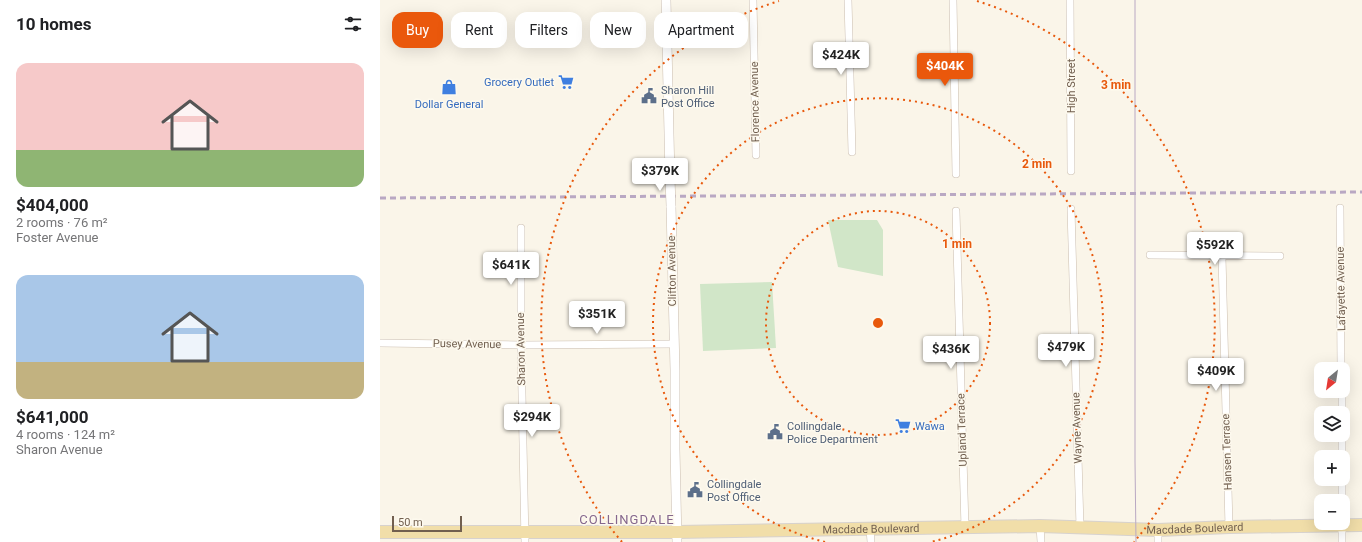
<!DOCTYPE html>
<meta charset="utf-8">
<style>
body{margin:0;font-family:Roboto,sans-serif;background:#f2f2f2;color:#202124;height:100vh;display:flex;flex-direction:column;font-size:15px;white-space:nowrap}
*{box-sizing:border-box;margin:0}
p{font-size:13px;color:#757577}
.icon{flex:none;width:22px;height:22px;fill:none;stroke:currentColor;stroke-width:2;stroke-linecap:round;stroke-linejoin:round}
.map{position:relative;flex:1;overflow:hidden}
.drawer{display:flex;flex-direction:column;background:#fff;width:380px}
.drawer>*{flex:none}
.top-card{position:absolute;left:12px;top:12px;width:380px;height:36px;display:flex;gap:8px}
.needle{width:26px;rotate:210deg}
.controls{position:absolute;left:934px;top:362px;display:grid;gap:8px}
.controls a{display:grid;place-items:center;width:36px;height:36px;border-radius:8px;background:#fff;box-shadow:0 4px 16px #0002;font-size:20px}
.scale{position:absolute;left:12px;bottom:10px;width:70px;box-sizing:border-box;padding-left:4px;border:2px solid #715f4f;border-top:0;font-size:11px;line-height:14px;white-space:nowrap;color:#715f4f;-webkit-text-stroke:3px #fdf9ee;paint-order:stroke}
.price{position:absolute;translate:-50% -34px;padding:0 9px;border-radius:4px;background:#fff;color:#222;font-size:13px;line-height:26px;filter:drop-shadow(0 1px 2px #0008)}
.price::after{content:'';position:absolute;left:50%;top:24px;width:12px;height:9px;margin-left:-6px;background:inherit;clip-path:polygon(0 0,100% 0,50% 100%)}
.price.selected{background:#ea580c;color:#fff}
ul{padding:0;list-style:none}
li{display:grid;align-content:center;gap:8px;height:212px;padding:0 16px}
li span{display:grid;place-items:center;height:124px;border-radius:12px;color:#555}
li>.icon{margin-inline-start:auto}
span .icon{width:72px;height:72px;fill:#fffc;stroke-width:1}
li b{font-size:17px}
h2{display:flex;justify-content:space-between;align-items:center;height:48px;padding:0 16px;font-size:17px}
.chip{padding:0 14px;border-radius:12px;background:#fff;box-shadow:0 4px 16px #0002;font-size:14px;line-height:36px}
.chip.selected{background:#ea580c;color:#fff}
main{display:flex;flex:1;min-height:0}
.map>svg:first-child{display:block}
.green{fill:#d1e6c8}
.lines{fill:none;stroke-linecap:round;stroke-linejoin:round}
.minor-casing{stroke:#cbbeb0;stroke-width:8}
.tertiary-casing{stroke:#cbbeb0;stroke-width:10}
.primary-casing{stroke:#d7d2ce;stroke-width:14}
.minor{stroke:#fff;stroke-width:7}
.tertiary{stroke:#fff;stroke-width:9}
.primary{stroke:#f1dea9;stroke-width:12}
.tram{stroke:#b9a8c3;stroke-width:1}
.rail{stroke:#b9a8c3;stroke-width:3;stroke-dasharray:6 4;stroke-linecap:butt}
.tertiary-bridge-casing{stroke:#cbbeb0;stroke-width:10;stroke-linecap:butt}
.tertiary-bridge{stroke:#fff;stroke-width:9}
.ring{fill:none;stroke:#e8590c;stroke-width:2;stroke-dasharray:2 4}
.labels{text-anchor:middle;dominant-baseline:central;stroke-width:3;stroke-linejoin:round;paint-order:stroke}
.shop-label{font-size:11px;fill:#366cbe;stroke:#fdf9ee;text-anchor:end}
.street-label{font-size:11px;fill:#715f4f;stroke:#fdf9ee}
.service-label{font-size:11px;fill:#4e5e75;stroke:#fdf9ee;text-anchor:start}
.quarter-label{font-size:13px;letter-spacing:1px;fill:#85678d;stroke:#fdf9ee}
.centre{fill:#e8590c;stroke:#fdf9ee;stroke-width:2}
.ring-label{font-size:12px;text-anchor:middle;font-weight:bold;fill:#e8590c;stroke:#fdf9ee;stroke-width:3;stroke-linejoin:round;paint-order:stroke}
</style>
<main>
<section class="drawer">
<h2>10 homes<svg class="icon" aria-label="filters" viewBox="0 0 24 24"><path d="M4 7h16M4 17h16"/><circle cx="9" cy="7" r="2"/><circle cx="15" cy="17" r="2"/></svg></h2>
<ul>
<li><span style="background:linear-gradient(#f6c9c9 70%,#8fb573 0)"><svg class="icon" aria-label="home" viewBox="0 0 24 24"><path d="M3 11l9-7 9 7M6 9v11h12V9"/></svg></span><div><b>$404,000</b><p>2 rooms · 76 m²</p><p>Foster Avenue</p></div></li>
<li><span style="background:linear-gradient(#a9c7e8 70%,#c2b280 0)"><svg class="icon" aria-label="home" viewBox="0 0 24 24"><path d="M3 11l9-7 9 7M6 9v11h12V9"/></svg></span><div><b>$641,000</b><p>4 rooms · 124 m²</p><p>Sharon Avenue</p></div></li>
</ul>
</section>
<div class="map">
<svg width="982" height="542" viewBox="0 0 982 542">
<rect width="100%" height="100%" fill="#faf5e9"/>
<g class="green">
<path d="M 448,220 L 497,220 L 503,230 L 503,276 L 458,267 Z"/>
<path d="M 392,282 L 396,348 L 323,351 L 320,284 Z"/>
</g>
<g class="lines">
<defs>
<g id="minor">
<path d="M 373,0 L 376,155"/>
<path d="M 468,0 L 472,152"/>
<path d="M 573,0 L 576,174"/>
<path d="M 690,0 L 691,171"/>
<path d="M 960,208 L 961,369"/>
<path d="M 691,209 L 700,527"/>
<path d="M 576,211 L 585,528"/>
<path d="M 141,228 L 141,345 L 145,542"/>
<path d="M 770,255 L 900,256"/>
<path d="M 842,257 L 849,527"/>
<path d="M 0,343 L 141,345 L 294,344"/>
<path d="M 962,391 L 962,413"/>
<path d="M 962,435 L 962,457"/>
<path d="M 962,501 L 962,479"/>
<path d="M 660,526 L 661,542"/>
<path d="M 490,529 L 491,542"/>
<path d="M 778,542 L 778,530"/>
<path d="M 962,542 L 962,523"/>
</g>
<g id="tertiary">
<path d="M 286,0 L 290,178"/>
<path d="M 291,206 L 295,370 L 295,449 L 297,542"/>
</g>
<g id="primary">
<path id="s1" d="M 0,532 L 297,532 L 660,526 L 778,530 L 849,527 L 982,525"/>
</g>
</defs>
<use href="#minor" class="minor-casing"/>
<use href="#tertiary" class="tertiary-casing"/>
<use href="#primary" class="primary-casing"/>
<use href="#minor" class="minor"/>
<use href="#tertiary" class="tertiary"/>
<use href="#primary" class="primary"/>
<path class="tram" d="M 755,0 L 755,461 L 756,542"/>
<path class="rail" d="M 0,198 L 982,192"/>
<defs>
<path id="tertiary-bridge" d="M 290,178 L 291,206"/>
</defs>
<use href="#tertiary-bridge" class="tertiary-bridge-casing"/>
<use href="#tertiary-bridge" class="tertiary-bridge"/>
</g>
<g class="ring">
<circle cx="498" cy="323" r="112"/>
<path d="M445 542A225 225 0 1 1 551 542"/>
<path d="M242 542A337 337 0 0 1 399 1M597 1A337 337 0 0 1 754 542"/>
</g>
<defs>
<symbol id="supermarket-bare" viewBox="-9 -9 18 18"><path d="M-6-5.5h2.5l.6 2H6L4.5 2H-2.5L-4.4-4H-6ZM-1.5 3.2a1.3 1.3 0 1 0 .1 0ZM3 3.2a1.3 1.3 0 1 0 .1 0Z" fill="#3f7fe0" stroke="#fdf9ee" stroke-width="2.5" paint-order="stroke"/></symbol>
<symbol id="shop-bare" viewBox="-9 -9 18 18"><path d="M-5-2.5h2.3a2.7 3.5 0 0 1 5.4 0H5L5.5 6h-11ZM-1.5-2.5h3a1.5 2.3 0 0 0-3 0Z" fill="#3f7fe0" stroke="#fdf9ee" stroke-width="2.5" paint-order="stroke"/></symbol>
<symbol id="civic-bare" viewBox="-9 -9 18 18"><path d="M-.6-6.5H3V-4.5H.6V-3L4-1V1h2V6H-6V1h2V-1L-.6-3ZM-1.2 2.5V6h2.4V2.5Z" fill="#5c6f8a" stroke="#fdf9ee" stroke-width="2.5" paint-order="stroke"/></symbol>
</defs>
<g fill-rule="evenodd">
<use href="#supermarket-bare" x="175" y="71" width="22" height="22"/>
<use href="#shop-bare" x="58" y="76" width="22" height="22"/>
<use href="#civic-bare" x="258" y="85" width="22" height="22"/>
<use href="#supermarket-bare" x="512" y="415" width="22" height="22"/>
<use href="#civic-bare" x="384" y="421" width="22" height="22"/>
<use href="#civic-bare" x="304" y="479" width="22" height="22"/>
</g>
<g class="labels">
<g class="shop-label">
<text x="174" y="82">Grocery Outlet</text>
<text x="69" y="104" text-anchor="middle">Dollar General</text>
<text x="535" y="426" text-anchor="start">Wawa</text>
</g>
<g class="street-label">
<text transform="translate(691 86) rotate(-90)">High Street</text>
<text transform="translate(375 102) rotate(-91)">Florence Avenue</text>
<text transform="translate(292 271) rotate(-91)">Clifton Avenue</text>
<text transform="translate(961 289) rotate(-91)">Lafayette Avenue</text>
<text transform="translate(87 344) rotate(1)">Pusey Avenue</text>
<text transform="translate(141 349) rotate(-91)">Sharon Avenue</text>
<text transform="translate(697 428) rotate(-92)">Wayne Avenue</text>
<text transform="translate(582 430) rotate(-92)">Upland Terrace</text>
<text transform="translate(847 452) rotate(-92)">Hansen Terrace</text>
<text stroke="none"><textPath href="#s1" startOffset="815">Macdade Boulevard</textPath></text>
<text stroke="none"><textPath href="#s1" startOffset="491">Macdade Boulevard</textPath></text>
</g>
<g class="service-label">
<text x="281" y="90">Sharon Hill<tspan x="281" dy="13">Post Office</tspan></text>
<text x="407" y="426">Collingdale<tspan x="407" dy="13">Police Department</tspan></text>
<text x="327" y="484">Collingdale<tspan x="327" dy="13">Post Office</tspan></text>
</g>
<g class="quarter-label">
<text x="247" y="519">COLLINGDALE</text>
</g>
</g>
<circle cx="498" cy="323" r="6" class="centre"/>
<g class="ring-label">
<text x="736" y="89">3 min</text>
<text x="657" y="168">2 min</text>
<text x="577" y="248">1 min</text>
</g>
</svg>
<div class="controls">
<a><svg class="needle" viewBox="-14 -14 28 28"><path d="M0-13l5 13h-10z" fill="#e53935"/><path d="M0 13l5-13h-10z" fill="#757577"/></svg></a>
<a><svg class="icon" aria-label="layers" viewBox="0 0 24 24"><path d="M12 4l9 5-9 5-9-5zM3 14l9 5 9-5"/></svg></a>
<a>+</a>
<a>−</a>
</div>
<div class="scale">50 m</div>
<b class="price" style="left:461px;top:76px">$424K</b>
<b class="price selected" style="left:565px;top:87px">$404K</b>
<b class="price" style="left:280px;top:192px">$379K</b>
<b class="price" style="left:835px;top:266px">$592K</b>
<b class="price" style="left:131px;top:286px">$641K</b>
<b class="price" style="left:217px;top:335px">$351K</b>
<b class="price" style="left:686px;top:368px">$479K</b>
<b class="price" style="left:571px;top:370px">$436K</b>
<b class="price" style="left:836px;top:392px">$409K</b>
<b class="price" style="left:152px;top:438px">$294K</b>
<div class="top-card">
<a class="chip selected">Buy</a>
<a class="chip">Rent</a>
<a class="chip">Filters</a>
<a class="chip">New</a>
<a class="chip">Apartment</a>
</div>
</div>
</main>
